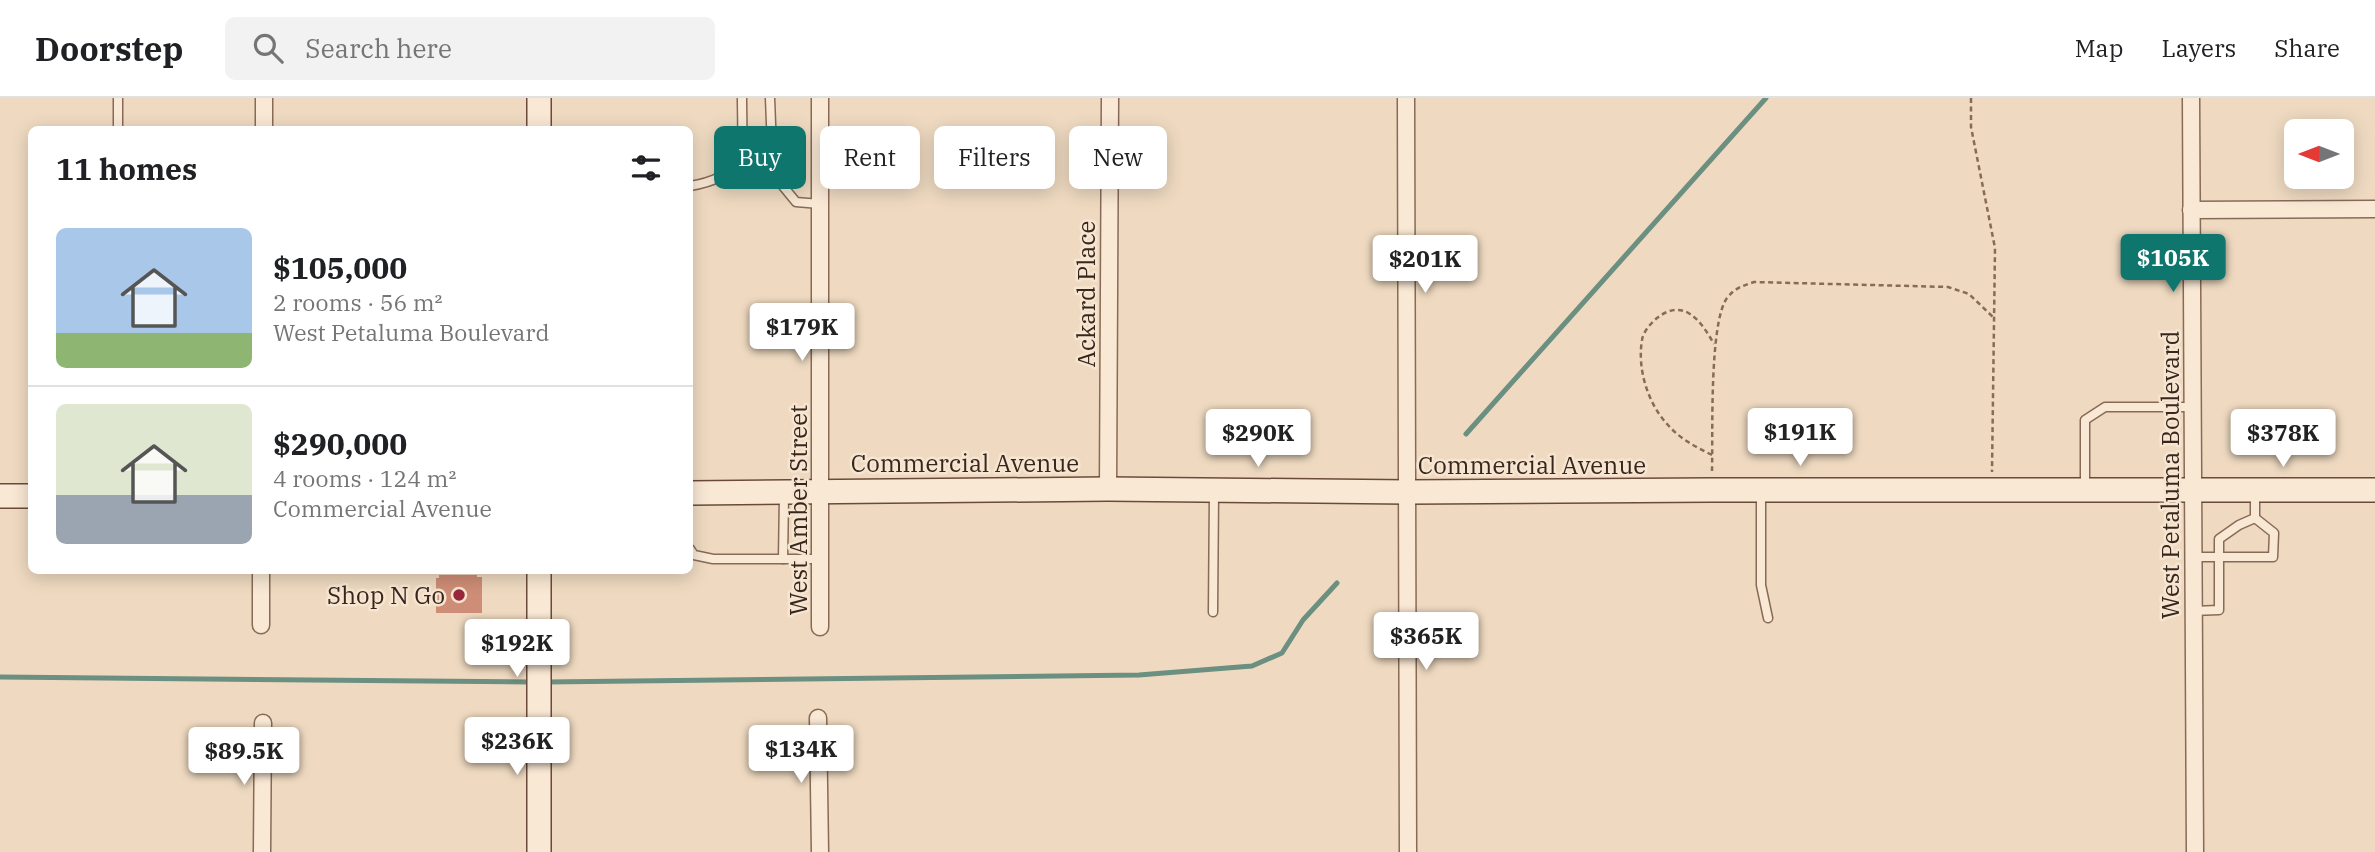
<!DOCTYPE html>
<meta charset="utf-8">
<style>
body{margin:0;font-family:"IBM Plex Serif",serif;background:#f2f2f2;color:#202124;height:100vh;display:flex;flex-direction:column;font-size:26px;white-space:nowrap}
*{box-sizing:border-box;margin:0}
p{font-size:23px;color:#757577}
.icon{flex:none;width:38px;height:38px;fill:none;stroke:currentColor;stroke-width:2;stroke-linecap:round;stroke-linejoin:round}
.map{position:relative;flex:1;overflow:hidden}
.sheet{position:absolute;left:28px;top:28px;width:665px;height:448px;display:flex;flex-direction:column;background:#fff;border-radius:10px;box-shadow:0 4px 18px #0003}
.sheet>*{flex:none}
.banner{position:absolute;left:714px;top:28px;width:665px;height:63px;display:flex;gap:14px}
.needle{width:46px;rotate:270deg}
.controls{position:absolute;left:2284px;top:21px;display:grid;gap:14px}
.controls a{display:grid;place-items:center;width:70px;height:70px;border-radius:10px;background:#fff;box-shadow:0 4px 18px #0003;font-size:35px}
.price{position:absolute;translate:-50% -60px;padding:0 16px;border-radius:7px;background:#fff;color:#222;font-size:23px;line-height:46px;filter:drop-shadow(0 2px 4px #0008)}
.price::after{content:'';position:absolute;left:50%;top:42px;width:21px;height:16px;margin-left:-10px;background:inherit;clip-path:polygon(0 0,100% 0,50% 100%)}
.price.selected{background:#0f766e;color:#fff}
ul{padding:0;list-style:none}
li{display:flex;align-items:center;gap:21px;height:175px;padding:0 28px}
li+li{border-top:2px solid #e0e0e0}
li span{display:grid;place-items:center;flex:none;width:196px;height:140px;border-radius:10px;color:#555}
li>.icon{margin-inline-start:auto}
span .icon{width:84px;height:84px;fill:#fffc;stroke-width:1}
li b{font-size:30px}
h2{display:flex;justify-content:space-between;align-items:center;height:84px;padding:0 28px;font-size:30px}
.pill{padding:0 24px;border-radius:10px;background:#fff;box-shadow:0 4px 18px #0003;font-size:24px;line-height:63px}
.pill.selected{background:#0f766e;color:#fff}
header{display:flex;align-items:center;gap:42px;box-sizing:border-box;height:98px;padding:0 35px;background:#fff;border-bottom:2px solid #e0e0e0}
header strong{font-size:33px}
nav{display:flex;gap:38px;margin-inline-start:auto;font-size:24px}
.search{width:490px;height:63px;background:#f2f2f2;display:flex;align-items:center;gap:18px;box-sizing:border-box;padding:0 24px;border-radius:10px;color:#757577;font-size:26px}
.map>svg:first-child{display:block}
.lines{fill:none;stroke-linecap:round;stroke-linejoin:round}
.stream{stroke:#6b8f80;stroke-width:5}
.building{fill:#ce8d76}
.lane-casing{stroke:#886a58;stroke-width:11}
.street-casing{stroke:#886a58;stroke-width:19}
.secondary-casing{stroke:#6a4b3b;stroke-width:26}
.path{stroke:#886a58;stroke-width:2.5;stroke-dasharray:5 3.5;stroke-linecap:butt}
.lane{stroke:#f9e8d4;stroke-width:8}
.street{stroke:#f9e8d4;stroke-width:16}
.secondary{stroke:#f9e8d4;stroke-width:23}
.poi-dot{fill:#98273a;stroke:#f6e5d1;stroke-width:2.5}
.labels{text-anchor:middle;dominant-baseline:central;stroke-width:5;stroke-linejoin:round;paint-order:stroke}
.street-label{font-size:24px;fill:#38261d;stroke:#f6e5d1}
.poi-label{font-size:24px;fill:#38261d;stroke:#f6e5d1;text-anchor:end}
</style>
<header>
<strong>Doorstep</strong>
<div class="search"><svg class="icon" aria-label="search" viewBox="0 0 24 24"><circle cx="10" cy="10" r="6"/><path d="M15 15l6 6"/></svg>Search here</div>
<nav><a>Map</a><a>Layers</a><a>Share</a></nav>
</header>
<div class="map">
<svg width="2375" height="754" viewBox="0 0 2375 754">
<rect width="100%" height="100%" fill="#efdac1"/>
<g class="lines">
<g class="stream">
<path d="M 1466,336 L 1766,0"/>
<path d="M 0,579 L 532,584"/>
<path d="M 546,584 L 1139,577 L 1252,568 L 1282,555 L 1303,522 L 1337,485"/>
</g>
</g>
<path class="building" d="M 439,477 L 477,477 L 477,479 L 482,479 L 482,515 L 436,515 L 436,480 L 439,480 Z"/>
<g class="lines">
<defs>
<g id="lane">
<path d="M 770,0 L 773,76 L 796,104 L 820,106"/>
<path d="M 118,32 L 118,0"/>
<path d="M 733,70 L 749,78 L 773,76"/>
<path d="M 690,88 C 750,78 742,50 742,0"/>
<path d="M 2085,389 L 2085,322 L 2105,309 L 2193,309"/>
<path d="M 1761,395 L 1761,487 L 1768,520"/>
<path d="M 690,451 L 694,457 L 713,461 L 820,461"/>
<path d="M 2192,459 L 2273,459 L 2274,435 L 2255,420"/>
<path d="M 783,461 L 784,398"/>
<path d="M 2192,513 L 2219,512 L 2219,441 L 2239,427 L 2255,420 L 2255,394"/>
<path d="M 1213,514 L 1214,395"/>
</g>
<g id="street">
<path d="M 820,0 L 820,529"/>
<path d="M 1406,0 L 1408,754"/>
<path d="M 2191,0 L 2195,754"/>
<path d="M 264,32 L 264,0"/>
<path d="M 2191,112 L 2375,111"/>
<path d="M 1108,391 L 1110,0"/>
<path d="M 261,472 L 261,527"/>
<path d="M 818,620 L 820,754"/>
<path d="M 262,754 L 263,625"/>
</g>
<g id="secondary">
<path d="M 539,0 L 539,32"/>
<path d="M 690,395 L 1108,391 L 1408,394 L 1711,392 L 2375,392"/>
<path d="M 0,398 L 32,398"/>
<path d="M 539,472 L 539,754"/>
</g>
</defs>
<use href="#lane" class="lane-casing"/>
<use href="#street" class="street-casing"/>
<use href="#secondary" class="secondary-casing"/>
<g class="path">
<path d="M 1971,0 L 1971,29 L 1995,150 L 1992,374"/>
<path d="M 1712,357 C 1696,349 1680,341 1668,327 C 1648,306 1637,271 1642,242 C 1643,234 1651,225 1657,220 C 1684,199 1701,223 1714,246"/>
<path d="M 1712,373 C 1713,338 1709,225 1727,200 C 1735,190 1742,188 1754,184 L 1948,189 L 1969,196 L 1994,220"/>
</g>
<use href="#lane" class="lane"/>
<use href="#street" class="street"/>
<use href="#secondary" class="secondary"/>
</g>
<circle class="poi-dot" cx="459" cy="497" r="7"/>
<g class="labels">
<g class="street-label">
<text transform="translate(1086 196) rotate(-90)">Ackard Place</text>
<text x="965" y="365">Commercial Avenue</text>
<text x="1532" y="367">Commercial Avenue</text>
<text transform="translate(2170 377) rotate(-90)">West Petaluma Boulevard</text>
<text transform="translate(798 412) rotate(-90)">West Amber Street</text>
</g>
<g class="poi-label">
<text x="445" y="497">Shop N Go</text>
</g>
</g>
</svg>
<div class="controls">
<a><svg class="needle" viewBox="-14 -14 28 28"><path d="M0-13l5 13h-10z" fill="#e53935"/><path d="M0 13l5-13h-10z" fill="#757577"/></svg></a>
</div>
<b class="price selected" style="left:2173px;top:196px">$105K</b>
<b class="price" style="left:1425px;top:197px">$201K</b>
<b class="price" style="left:802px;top:265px">$179K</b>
<b class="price" style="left:1800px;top:370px">$191K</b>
<b class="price" style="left:1258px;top:371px">$290K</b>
<b class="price" style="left:2283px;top:371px">$378K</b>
<b class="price" style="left:1426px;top:574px">$365K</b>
<b class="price" style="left:517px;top:581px">$192K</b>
<b class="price" style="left:517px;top:679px">$236K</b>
<b class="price" style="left:801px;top:687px">$134K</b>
<b class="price" style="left:244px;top:689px">$89.5K</b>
<div class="banner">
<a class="pill selected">Buy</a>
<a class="pill">Rent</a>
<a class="pill">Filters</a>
<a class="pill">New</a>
</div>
<section class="sheet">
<h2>11 homes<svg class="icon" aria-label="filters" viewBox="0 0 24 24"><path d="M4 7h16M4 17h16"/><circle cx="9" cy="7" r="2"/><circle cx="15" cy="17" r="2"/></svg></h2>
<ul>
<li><span style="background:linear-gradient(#a9c7e8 75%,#8fb573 0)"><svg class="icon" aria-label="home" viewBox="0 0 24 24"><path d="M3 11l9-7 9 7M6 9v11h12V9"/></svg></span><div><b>$105,000</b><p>2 rooms · 56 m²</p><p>West Petaluma Boulevard</p></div></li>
<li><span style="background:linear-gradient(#dfe7d0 65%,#9aa5b1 0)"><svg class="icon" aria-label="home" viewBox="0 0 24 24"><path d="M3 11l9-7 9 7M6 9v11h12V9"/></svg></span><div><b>$290,000</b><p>4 rooms · 124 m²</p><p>Commercial Avenue</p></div></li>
</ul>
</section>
</div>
